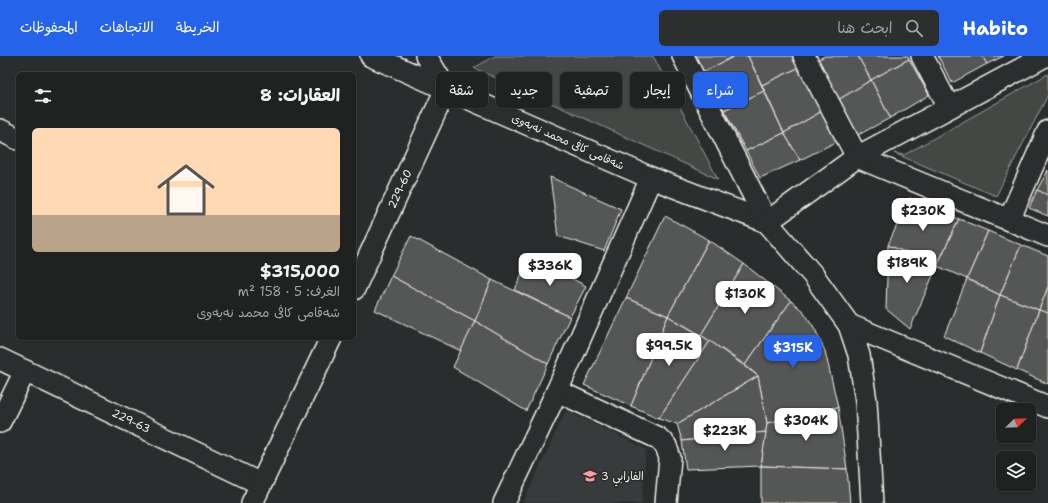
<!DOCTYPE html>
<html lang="ar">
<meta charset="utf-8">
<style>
body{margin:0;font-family:"Shantell Sans","Playpen Sans Arabic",sans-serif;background:#2d2f2f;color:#f1f3f6;direction:rtl;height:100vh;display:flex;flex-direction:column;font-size:15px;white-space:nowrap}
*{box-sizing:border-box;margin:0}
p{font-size:13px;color:#a2a4a5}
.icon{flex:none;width:22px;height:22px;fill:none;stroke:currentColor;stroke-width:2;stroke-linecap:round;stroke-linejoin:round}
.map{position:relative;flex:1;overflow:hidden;direction:ltr}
.details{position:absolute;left:16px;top:16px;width:340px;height:268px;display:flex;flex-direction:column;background:#202222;border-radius:6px;box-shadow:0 1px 3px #0004,0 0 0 1px #3d3f40;direction:rtl}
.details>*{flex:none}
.hud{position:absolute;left:368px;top:16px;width:380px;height:36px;direction:rtl;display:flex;gap:8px}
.needle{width:26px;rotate:67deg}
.fabs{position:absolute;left:996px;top:347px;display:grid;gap:8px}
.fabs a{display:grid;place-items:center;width:40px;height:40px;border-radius:6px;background:#202222;box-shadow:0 1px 3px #0004,0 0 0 1px #3d3f40;font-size:20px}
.price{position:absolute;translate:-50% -34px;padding:0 9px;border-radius:8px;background:#fff;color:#222;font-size:13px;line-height:26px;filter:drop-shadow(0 1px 2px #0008)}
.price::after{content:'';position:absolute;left:50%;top:24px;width:12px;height:9px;margin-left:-6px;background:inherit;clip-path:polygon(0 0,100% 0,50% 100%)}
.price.on{background:#2563eb;color:#fff}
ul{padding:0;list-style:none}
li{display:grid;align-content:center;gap:8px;height:212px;padding:0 16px}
li span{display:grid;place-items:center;height:124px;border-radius:6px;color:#555}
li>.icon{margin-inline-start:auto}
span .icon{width:72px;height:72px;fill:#fffc;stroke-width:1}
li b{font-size:17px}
h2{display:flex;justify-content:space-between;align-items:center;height:48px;padding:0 16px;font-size:17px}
.chip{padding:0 14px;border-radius:6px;background:#202222;box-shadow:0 1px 3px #0004,0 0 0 1px #3d3f40;font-size:14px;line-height:36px}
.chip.on{background:#2563eb;color:#fff}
header{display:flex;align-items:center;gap:24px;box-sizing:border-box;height:56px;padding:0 20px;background:#2563eb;color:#fff}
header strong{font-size:19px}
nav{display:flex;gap:22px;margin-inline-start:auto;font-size:14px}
.search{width:280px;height:36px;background:#2d2f2f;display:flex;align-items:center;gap:10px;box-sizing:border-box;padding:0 14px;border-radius:6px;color:#a2a4a5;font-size:15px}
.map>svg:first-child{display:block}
.built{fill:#373a3a}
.green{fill:#444645;stroke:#9c9c96}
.building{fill:#555756;stroke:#f4f1e8}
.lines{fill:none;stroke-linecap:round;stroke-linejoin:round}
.minor-casing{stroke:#f4f1e8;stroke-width:24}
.minor{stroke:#2a2d2e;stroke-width:21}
.labels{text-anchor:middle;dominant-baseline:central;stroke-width:3;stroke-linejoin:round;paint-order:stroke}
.street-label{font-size:11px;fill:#f4f1e8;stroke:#2a2d2e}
.poi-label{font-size:11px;fill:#f4f1e8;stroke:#2a2d2e;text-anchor:start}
</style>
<header>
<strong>Habito</strong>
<div class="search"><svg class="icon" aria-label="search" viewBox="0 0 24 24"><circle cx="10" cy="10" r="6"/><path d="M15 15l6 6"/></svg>ابحث هنا</div>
<nav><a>الخريطة</a><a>الاتجاهات</a><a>المحفوظات</a></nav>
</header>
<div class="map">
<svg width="1048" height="447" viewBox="0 0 1048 447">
<rect width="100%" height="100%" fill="#2a2d2e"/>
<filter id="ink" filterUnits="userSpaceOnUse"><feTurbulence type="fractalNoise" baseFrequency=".025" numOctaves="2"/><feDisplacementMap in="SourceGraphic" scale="8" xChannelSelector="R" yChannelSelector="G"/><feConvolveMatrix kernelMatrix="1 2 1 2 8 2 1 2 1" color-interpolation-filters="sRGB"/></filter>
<g filter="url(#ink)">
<path class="built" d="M 566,354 L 646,393 L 642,447 L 523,447 Z"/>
<g class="green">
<path d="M 495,0 L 653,0 L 718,123 L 474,12 Z"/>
<path d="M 1048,18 L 1048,39 L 996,140 L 894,97 L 904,99 Z"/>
</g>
<g class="building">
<path d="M 695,0 L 735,0 L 703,16 Z"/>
<path d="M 735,0 L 748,0 L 764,35 L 724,54 L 703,16 Z"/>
<path d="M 748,0 L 794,0 L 800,11 L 762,29 Z"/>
<path d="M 825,0 L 858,0 L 871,24 L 838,44 L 816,4 Z"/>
<path d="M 858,0 L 908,0 L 909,3 L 871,24 Z"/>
<path d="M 938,0 L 982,0 L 987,8 L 952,27 Z"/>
<path d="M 982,0 L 1004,0 L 987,8 Z"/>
<path d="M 909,3 L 929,39 L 890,62 L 871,24 Z"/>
<path d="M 800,11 L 824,54 L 784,77 L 762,29 Z"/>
<path d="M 871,24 L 890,62 L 858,79 L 838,44 Z"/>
<path d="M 764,35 L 784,77 L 746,95 L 724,54 Z"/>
<path d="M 824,54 L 840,84 L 800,104 L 784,77 Z"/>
<path d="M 784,77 L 800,104 L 760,122 L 746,95 Z"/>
<path d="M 1048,114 L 1048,139 L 1037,134 Z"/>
<path d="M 550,121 L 621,153 L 604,195 L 558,180 Z"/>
<path d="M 1037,134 L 1048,139 L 1048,160 L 1029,152 Z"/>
<path d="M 909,142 L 959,163 L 937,210 L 888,189 Z"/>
<path d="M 665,160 L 709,184 L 668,260 L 626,242 Z"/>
<path d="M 959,163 L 988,175 L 967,223 L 937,210 Z"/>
<path d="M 988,175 L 1021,189 L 1000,239 L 967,223 Z"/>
<path d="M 411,180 L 492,224 L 475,265 L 391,220 Z"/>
<path d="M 709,184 L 744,208 L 701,279 L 668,260 Z"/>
<path d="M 888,189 L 937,210 L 910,273 L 886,253 Z"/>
<path d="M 1021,189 L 1048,200 L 1048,231 L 1039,254 L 1000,239 Z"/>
<path d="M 529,200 L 586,230 L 570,261 L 515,234 Z"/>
<path d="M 744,208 L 791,245 L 745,309 L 701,279 Z"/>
<path d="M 391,220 L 475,265 L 461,295 L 375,254 Z"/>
<path d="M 967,223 L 1000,239 L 980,297 L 944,280 Z"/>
<path d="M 492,224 L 570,261 L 548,308 L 475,265 Z"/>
<path d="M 1048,231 L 1048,257 L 1039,254 Z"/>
<path d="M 1000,239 L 1039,254 L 1017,314 L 980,297 Z"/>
<path d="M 626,242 L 668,260 L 631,350 L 584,329 Z"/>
<path d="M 791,245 L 804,256 L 815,273 L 825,295 L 838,351 L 767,367 L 758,320 L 745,309 Z"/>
<path d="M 1039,254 L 1048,257 L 1048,328 L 1017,314 Z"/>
<path d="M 668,260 L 710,285 L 659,362 L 631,350 Z"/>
<path d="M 475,265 L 548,308 L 526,355 L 453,311 Z"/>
<path d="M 710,285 L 758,320 L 677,368 L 659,362 Z"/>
<path d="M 758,320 L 767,367 L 766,376 L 682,385 L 677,368 Z"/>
<path d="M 838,351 L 847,413 L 761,410 L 767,367 Z"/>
<path d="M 766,376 L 761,410 L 686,413 L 682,385 Z"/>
<path d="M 761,410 L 847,413 L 850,447 L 761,447 Z"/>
</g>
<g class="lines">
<defs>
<g id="minor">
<path d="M 371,0 L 651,122 L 767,166"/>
<path d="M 683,0 L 767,166 L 813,219 L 849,269 L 859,299 L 866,345 L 872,447"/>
<path d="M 804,0 L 857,101 L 1048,180"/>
<path d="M 922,0 L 949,51"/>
<path d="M 0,74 L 18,83"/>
<path d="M 1009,164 L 1048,75"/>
<path d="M 767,166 L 857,101 L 1045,0"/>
<path d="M 354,233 L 446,33 L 426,0"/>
<path d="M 849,269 L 1048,351"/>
<path d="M 0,303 L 261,428"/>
<path d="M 557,335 L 658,382 L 666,390 L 670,402 L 666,447"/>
<path d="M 0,366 L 25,315"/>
<path d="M 252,447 L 331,282"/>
<path d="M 504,447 L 557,335 L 651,122"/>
</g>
</defs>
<use href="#minor" class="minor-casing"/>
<use href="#minor" class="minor"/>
</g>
</g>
<defs>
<symbol id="school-bare" viewBox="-9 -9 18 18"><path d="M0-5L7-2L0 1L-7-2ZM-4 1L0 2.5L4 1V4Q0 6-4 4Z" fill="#ff9aa2" stroke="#2a2d2e" stroke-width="2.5" paint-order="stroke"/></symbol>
</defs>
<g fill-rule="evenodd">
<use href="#school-bare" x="580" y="410" width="20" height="20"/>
</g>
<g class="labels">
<g class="street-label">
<text transform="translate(568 86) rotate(24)">شەقامی کافی محمد نەبەوی</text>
<text transform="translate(400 133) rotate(-65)">229-60</text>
<text transform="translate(131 365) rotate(26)">229-63</text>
</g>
<g class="poi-label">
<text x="601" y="420">الفارابي 3</text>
</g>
</g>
</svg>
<div class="fabs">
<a><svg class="needle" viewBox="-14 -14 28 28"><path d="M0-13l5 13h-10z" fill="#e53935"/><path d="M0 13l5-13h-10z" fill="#a2a4a5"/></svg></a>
<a><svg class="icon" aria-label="layers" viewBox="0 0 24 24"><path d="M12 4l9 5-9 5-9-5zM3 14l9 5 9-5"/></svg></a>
</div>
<b class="price" style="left:923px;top:176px">$230K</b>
<b class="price" style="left:907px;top:228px">$189K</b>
<b class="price" style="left:550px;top:231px">$336K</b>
<b class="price" style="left:745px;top:259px">$130K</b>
<b class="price" style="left:669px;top:311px">$99.5K</b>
<b class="price on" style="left:793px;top:313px">$315K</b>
<b class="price" style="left:806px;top:386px">$304K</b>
<b class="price" style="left:725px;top:396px">$223K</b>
<div class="hud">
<a class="chip on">شراء</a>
<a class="chip">إيجار</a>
<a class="chip">تصفية</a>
<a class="chip">جديد</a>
<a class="chip">شقة</a>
</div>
<section class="details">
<h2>العقارات: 8<svg class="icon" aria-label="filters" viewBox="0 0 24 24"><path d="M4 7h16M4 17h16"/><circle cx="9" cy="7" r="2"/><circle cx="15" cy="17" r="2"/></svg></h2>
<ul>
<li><span style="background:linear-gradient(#ffd9b3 70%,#b9a48a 0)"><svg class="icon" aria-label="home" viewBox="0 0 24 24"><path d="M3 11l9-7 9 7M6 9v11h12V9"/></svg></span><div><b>$315,000</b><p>الغرف: 5 · 158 m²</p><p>شەقامی کافی محمد نەبەوی</p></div></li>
</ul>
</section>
</div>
